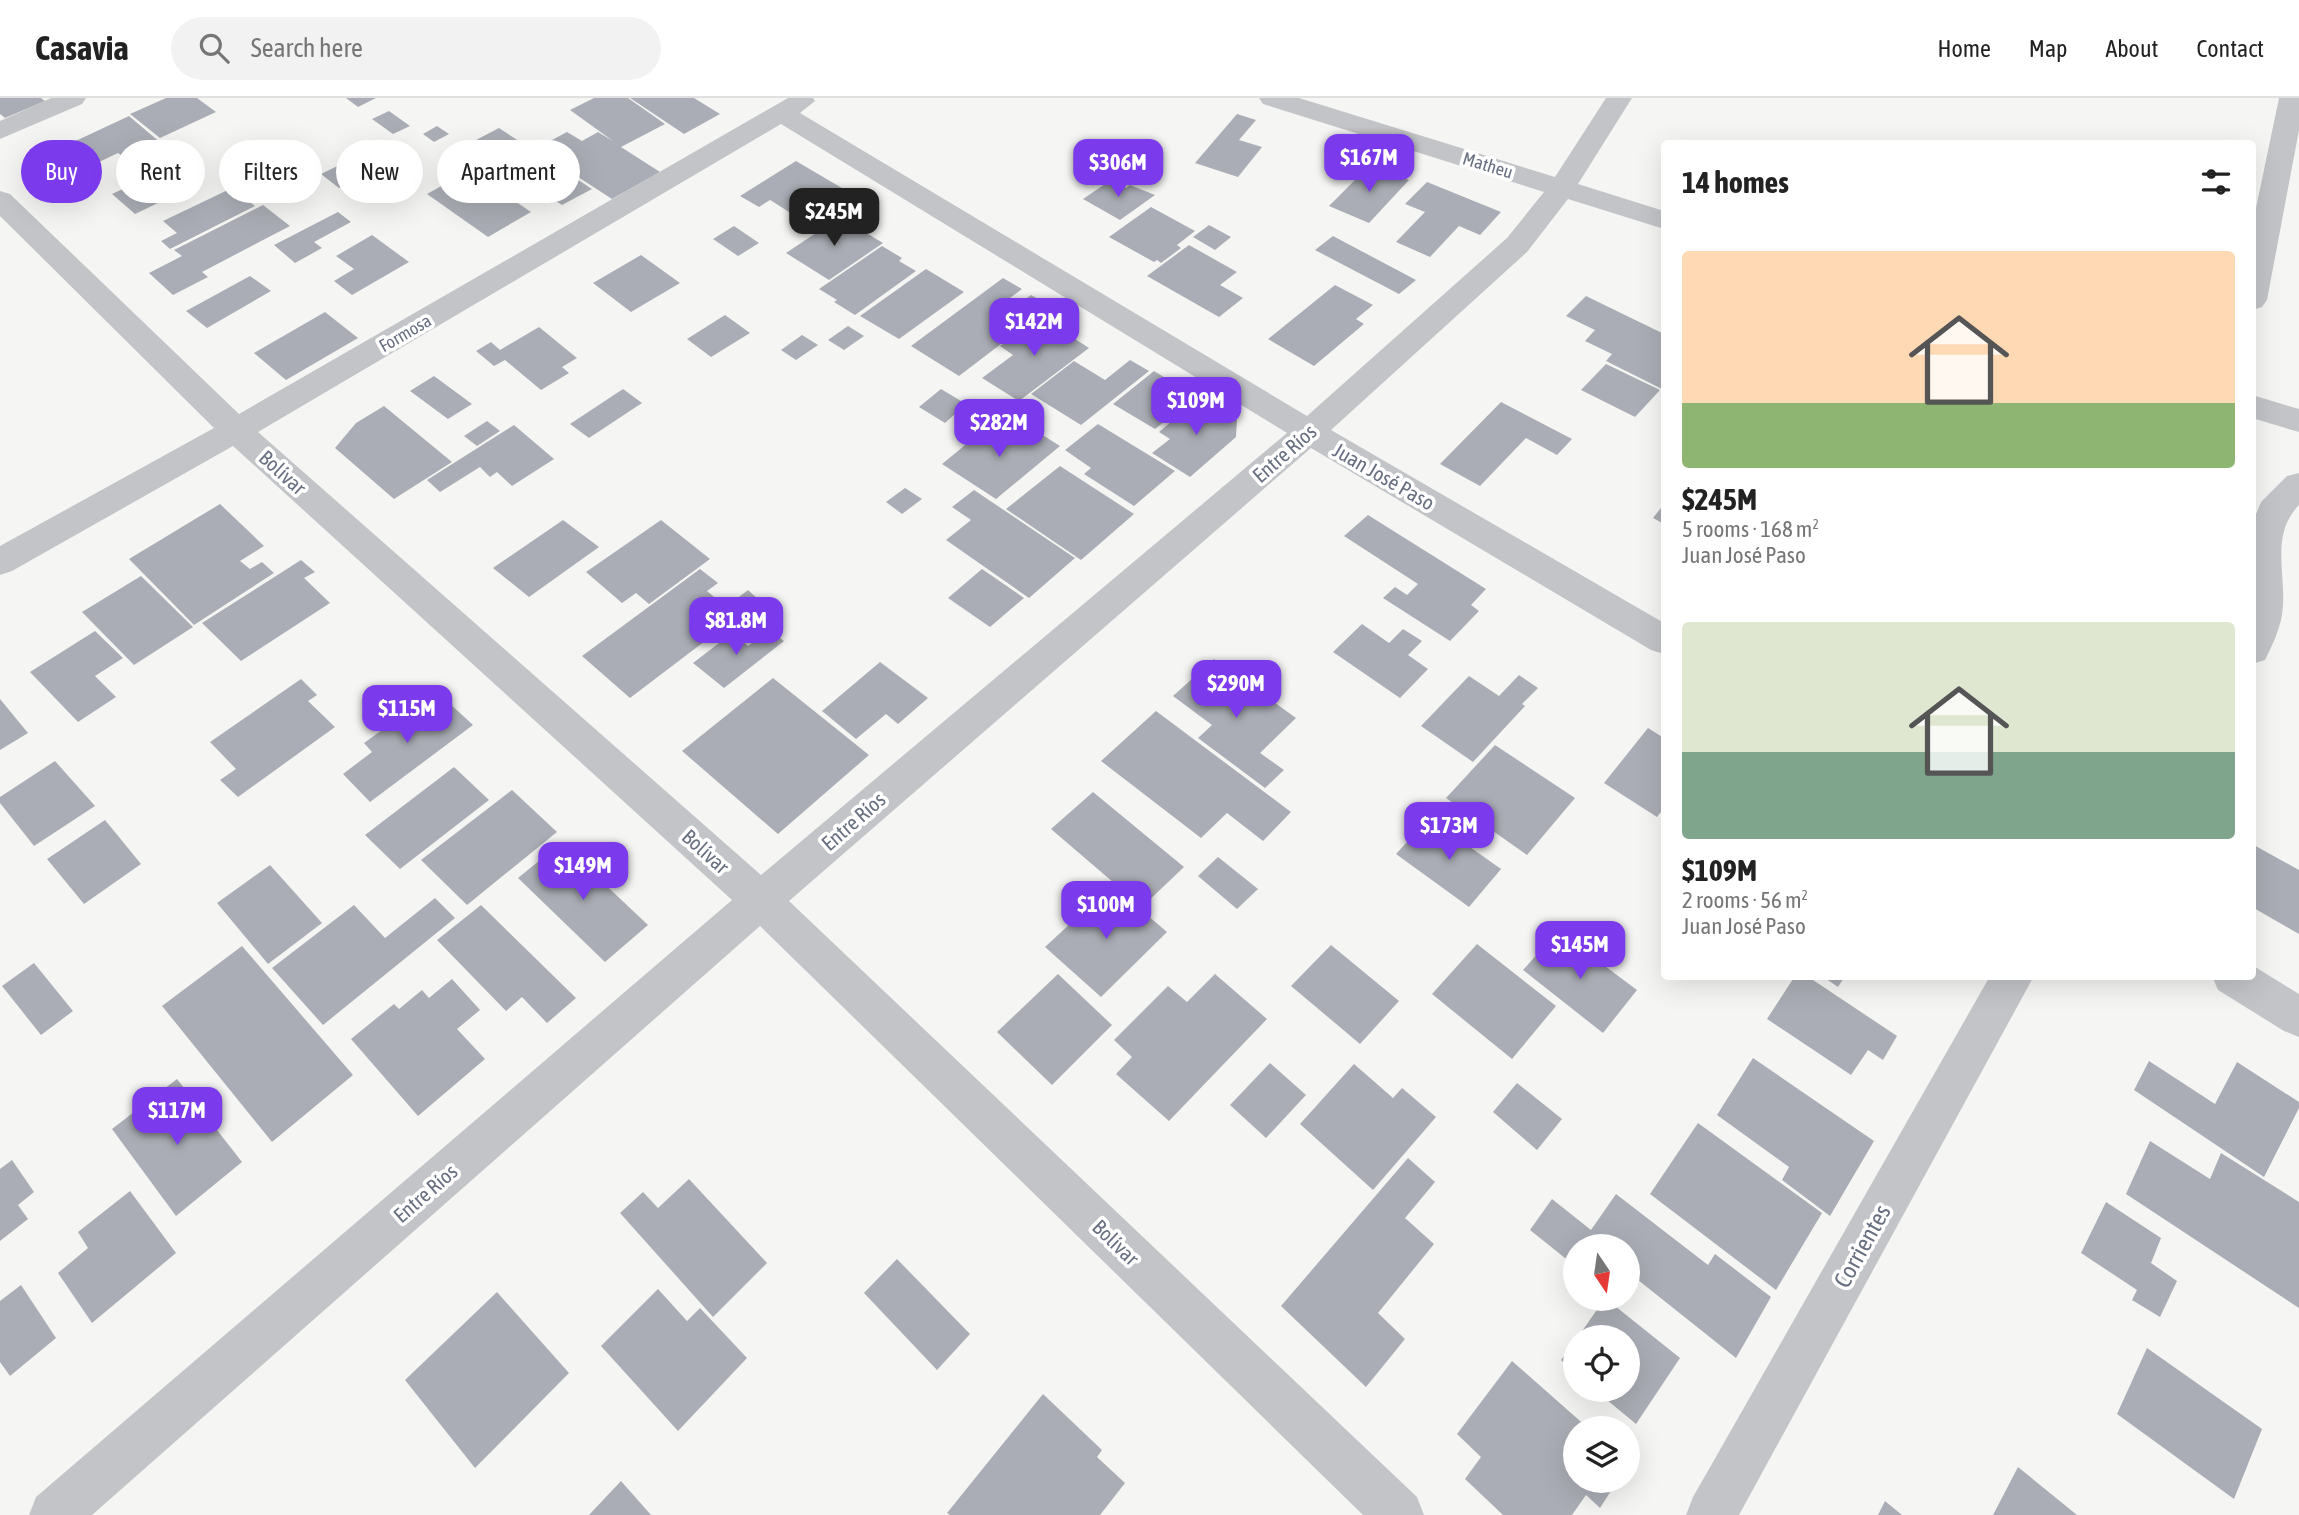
<!DOCTYPE html>
<meta charset="utf-8">
<style>
body{margin:0;font-family:"Asap Condensed",sans-serif;background:#f2f2f2;color:#222;height:100vh;display:flex;flex-direction:column;font-size:26px;white-space:nowrap}
*{box-sizing:border-box;margin:0}
p{font-size:23px;color:#767676}
.icon{flex:none;width:38px;height:38px;fill:none;stroke:currentColor;stroke-width:2;stroke-linecap:round;stroke-linejoin:round}
.map{position:relative;flex:1;overflow:hidden}
.details{position:absolute;left:1661px;top:42px;width:595px;height:840px;display:flex;flex-direction:column;background:#fff;border-radius:7px;box-shadow:0 7px 28px #0002}
.details>*{flex:none}
.banner{position:absolute;left:21px;top:42px;width:665px;height:63px;display:flex;gap:14px}
.needle{width:46px;rotate:167deg}
.tools{position:absolute;left:1563px;top:1136px;display:grid;gap:14px}
.tools a{display:grid;place-items:center;width:77px;height:77px;border-radius:50%;background:#fff;box-shadow:0 7px 28px #0002;font-size:35px}
.price{position:absolute;translate:-50% -60px;padding:0 16px;border-radius:14px;background:#7c3aed;color:#fff;font-size:23px;line-height:46px;filter:drop-shadow(0 2px 4px #0008)}
.price::after{content:'';position:absolute;left:50%;top:42px;width:21px;height:16px;margin-left:-10px;background:inherit;clip-path:polygon(0 0,100% 0,50% 100%)}
.price.current{background:#222;color:#fff}
ul{padding:0;list-style:none}
li{display:grid;align-content:center;gap:14px;height:371px;padding:0 21px}
li span{display:grid;place-items:center;height:217px;border-radius:7px;color:#555}
li>.icon{margin-inline-start:auto}
span .icon{width:126px;height:126px;fill:#fffc;stroke-width:1}
li b{font-size:30px}
h2{display:flex;justify-content:space-between;align-items:center;height:84px;padding:0 21px;font-size:30px}
.chip{padding:0 24px;border-radius:32px;background:#fff;box-shadow:0 7px 28px #0002;font-size:24px;line-height:63px}
.chip.current{background:#7c3aed;color:#fff}
header{display:flex;align-items:center;gap:42px;box-sizing:border-box;height:98px;padding:0 35px;background:#fff;border-bottom:2px solid #e0e0e0}
header strong{font-size:33px}
nav{display:flex;gap:38px;margin-inline-start:auto;font-size:24px}
.search{width:490px;height:63px;background:#f2f2f2;display:flex;align-items:center;gap:18px;box-sizing:border-box;padding:0 24px;border-radius:38px;color:#767676;font-size:26px}
.map>svg:first-child{display:block}
.building{fill:#aaadb5}
.lines{fill:none;stroke-linecap:round;stroke-linejoin:round}
.minor{fill:#c2c4c8;fill-rule:evenodd}
.labels{text-anchor:middle;dominant-baseline:central;stroke-width:7;stroke-linejoin:round;paint-order:stroke}
.far-street-label{font-size:18px;fill:#687081;stroke:#fff}
.street-label{font-size:21px;fill:#687081;stroke:#fff}
.near-street-label{font-size:24px;fill:#687081;stroke:#fff}
</style>
<header>
<strong>Casavia</strong>
<div class="search"><svg class="icon" aria-label="search" viewBox="0 0 24 24"><circle cx="10" cy="10" r="6"/><path d="M15 15l6 6"/></svg>Search here</div>
<nav><a>Home</a><a>Map</a><a>About</a><a>Contact</a></nav>
</header>
<div class="map">
<svg width="2299" height="1417" viewBox="0 0 2299 1417">
<rect width="100%" height="100%" fill="#f5f6f3"/>
<g class="building">
<path d="M 0,0 L 41,0 L 45,3 L 5,20 L 0,16 Z"/>
<path d="M 166,0 L 197,0 L 216,14 L 160,40 L 130,16 Z"/>
<path d="M 346,0 L 376,0 L 358,9 Z"/>
<path d="M 594,0 L 628,0 L 665,26 L 621,49 L 660,74 L 612,101 L 535,51 L 567,34 L 582,43 L 598,34 L 613,43 L 570,12 Z"/>
<path d="M 630,0 L 694,0 L 720,16 L 684,36 Z"/>
<path d="M 389,13 L 410,28 L 393,36 L 372,21 Z"/>
<path d="M 1237,16 L 1256,22 L 1239,42 L 1262,49 L 1238,79 L 1195,65 Z"/>
<path d="M 129,18 L 162,46 L 127,62 L 118,55 L 91,68 L 67,47 Z"/>
<path d="M 437,28 L 449,36 L 434,44 L 423,36 Z"/>
<path d="M 499,30 L 592,91 L 562,107 L 523,82 L 503,92 L 483,79 L 509,64 L 476,42 Z"/>
<path d="M 304,46 L 317,56 L 299,65 L 312,75 L 267,98 L 240,78 Z"/>
<path d="M 360,57 L 378,70 L 339,90 L 321,76 Z"/>
<path d="M 796,63 L 847,93 L 802,122 L 770,102 L 759,109 L 740,98 Z"/>
<path d="M 179,65 L 202,84 L 135,116 L 112,96 Z"/>
<path d="M 1370,67 L 1409,82 L 1369,125 L 1329,108 Z"/>
<path d="M 470,72 L 531,114 L 488,139 L 427,96 Z"/>
<path d="M 1111,82 L 1126,90 L 1130,87 L 1155,97 L 1120,122 L 1083,101 Z"/>
<path d="M 1427,84 L 1501,114 L 1480,137 L 1459,128 L 1430,159 L 1396,144 L 1425,114 L 1405,106 Z"/>
<path d="M 232,90 L 255,108 L 170,151 L 161,143 L 177,135 L 163,123 Z"/>
<path d="M 263,107 L 290,128 L 202,174 L 208,179 L 173,197 L 149,175 L 182,158 L 174,152 Z"/>
<path d="M 1151,109 L 1195,133 L 1177,147 L 1181,150 L 1161,165 L 1157,162 L 1154,164 L 1109,139 Z"/>
<path d="M 338,114 L 351,124 L 314,144 L 322,150 L 295,165 L 274,147 Z"/>
<path d="M 840,119 L 883,145 L 829,182 L 786,155 Z"/>
<path d="M 1209,127 L 1231,139 L 1215,152 L 1193,139 Z"/>
<path d="M 734,128 L 759,145 L 738,158 L 713,141 Z"/>
<path d="M 372,137 L 409,164 L 352,197 L 334,183 L 354,171 L 336,158 Z"/>
<path d="M 1333,138 L 1416,182 L 1399,196 L 1315,152 Z"/>
<path d="M 1189,147 L 1237,174 L 1220,187 L 1243,200 L 1219,219 L 1147,178 Z"/>
<path d="M 882,148 L 902,160 L 899,163 L 916,173 L 855,217 L 834,204 L 837,202 L 819,191 Z"/>
<path d="M 641,157 L 680,185 L 631,214 L 593,185 Z"/>
<path d="M 926,171 L 964,194 L 899,241 L 860,218 Z"/>
<path d="M 250,178 L 271,193 L 207,230 L 186,213 Z"/>
<path d="M 1003,180 L 1022,191 L 995,211 L 1005,216 L 1031,197 L 1051,208 L 959,278 L 911,248 Z"/>
<path d="M 1335,187 L 1373,207 L 1356,221 L 1364,226 L 1314,268 L 1268,241 Z"/>
<path d="M 1586,198 L 1664,236 L 1664,292 L 1606,263 L 1612,256 L 1585,243 L 1595,232 L 1566,218 Z"/>
<path d="M 325,214 L 358,240 L 286,282 L 254,255 Z"/>
<path d="M 725,217 L 750,235 L 711,259 L 687,241 Z"/>
<path d="M 1042,217 L 1067,232 L 1064,234 L 1089,250 L 1019,303 L 982,280 L 1013,257 L 1000,248 Z"/>
<path d="M 848,228 L 864,238 L 844,252 L 828,242 Z"/>
<path d="M 539,229 L 577,260 L 562,269 L 569,275 L 541,292 L 505,262 L 494,268 L 476,253 L 491,244 L 500,252 Z"/>
<path d="M 802,237 L 818,247 L 796,262 L 781,252 Z"/>
<path d="M 1130,262 L 1149,273 L 1081,327 L 1031,296 L 1074,263 L 1105,282 Z"/>
<path d="M 1606,266 L 1660,292 L 1635,319 L 1581,292 Z"/>
<path d="M 1154,273 L 1184,291 L 1163,308 L 1174,316 L 1155,331 L 1113,306 Z"/>
<path d="M 434,278 L 472,306 L 448,321 L 410,293 Z"/>
<path d="M 623,291 L 642,305 L 589,340 L 570,326 Z"/>
<path d="M 941,291 L 966,306 L 945,325 L 919,309 Z"/>
<path d="M 1199,300 L 1237,322 L 1236,339 L 1190,379 L 1152,355 L 1170,341 L 1159,334 Z"/>
<path d="M 1501,304 L 1572,341 L 1557,357 L 1526,340 L 1480,388 L 1440,366 Z"/>
<path d="M 384,308 L 452,364 L 394,401 L 335,350 L 356,325 Z"/>
<path d="M 487,323 L 500,333 L 477,348 L 464,338 Z"/>
<path d="M 992,325 L 1019,343 L 1033,331 L 1060,348 L 996,401 L 942,366 Z"/>
<path d="M 1098,326 L 1175,373 L 1134,408 L 1084,376 L 1091,370 L 1065,352 Z"/>
<path d="M 514,327 L 554,361 L 512,388 L 497,374 L 490,379 L 480,369 L 440,394 L 427,382 Z"/>
<path d="M 1060,368 L 1134,416 L 1081,462 L 1006,411 Z"/>
<path d="M 905,390 L 922,401 L 902,416 L 886,404 Z"/>
<path d="M 974,392 L 1075,460 L 1029,500 L 946,442 L 971,422 L 952,409 Z"/>
<path d="M 220,406 L 264,448 L 240,463 L 250,471 L 262,464 L 274,475 L 194,527 L 129,461 Z"/>
<path d="M 1664,406 L 1664,426 L 1653,420 Z"/>
<path d="M 1368,417 L 1486,491 L 1471,507 L 1479,513 L 1450,543 L 1383,500 L 1395,489 L 1407,497 L 1418,486 L 1344,438 Z"/>
<path d="M 563,422 L 599,449 L 529,499 L 493,470 Z"/>
<path d="M 661,422 L 710,461 L 649,506 L 636,495 L 622,505 L 586,474 Z"/>
<path d="M 301,462 L 315,474 L 304,480 L 330,505 L 241,563 L 202,525 Z"/>
<path d="M 700,471 L 718,485 L 707,493 L 726,509 L 748,492 L 759,502 L 630,600 L 582,558 Z"/>
<path d="M 982,471 L 1024,500 L 990,529 L 948,500 Z"/>
<path d="M 141,478 L 193,529 L 134,567 L 82,514 Z"/>
<path d="M 1362,526 L 1389,545 L 1403,531 L 1422,543 L 1408,557 L 1428,571 L 1400,600 L 1333,554 Z"/>
<path d="M 769,532 L 784,543 L 724,590 L 693,565 L 732,535 L 748,548 Z"/>
<path d="M 95,533 L 123,560 L 95,578 L 116,599 L 78,624 L 30,574 Z"/>
<path d="M 1214,561 L 1296,620 L 1260,655 L 1284,672 L 1265,690 L 1198,640 L 1212,627 L 1173,598 Z"/>
<path d="M 880,564 L 928,600 L 898,626 L 886,616 L 856,641 L 822,613 Z"/>
<path d="M 1519,577 L 1538,590 L 1522,606 L 1525,608 L 1473,664 L 1421,628 L 1469,578 L 1499,598 Z"/>
<path d="M 773,580 L 869,657 L 778,736 L 682,653 Z"/>
<path d="M 301,581 L 317,597 L 308,603 L 335,629 L 238,699 L 220,682 L 236,671 L 210,644 Z"/>
<path d="M 436,593 L 473,627 L 370,704 L 343,676 L 372,654 L 364,645 Z"/>
<path d="M 0,601 L 28,635 L 0,652 Z"/>
<path d="M 1156,613 L 1291,714 L 1263,743 L 1227,715 L 1201,740 L 1101,663 Z"/>
<path d="M 1648,630 L 1664,640 L 1664,710 L 1657,719 L 1604,685 Z"/>
<path d="M 1495,647 L 1575,700 L 1527,757 L 1446,700 Z"/>
<path d="M 55,663 L 95,708 L 34,748 L 0,705 L 0,699 Z"/>
<path d="M 454,669 L 489,702 L 400,771 L 365,737 Z"/>
<path d="M 512,692 L 557,734 L 467,807 L 421,762 Z"/>
<path d="M 1093,694 L 1184,769 L 1142,809 L 1051,731 Z"/>
<path d="M 1429,720 L 1501,771 L 1469,809 L 1396,756 Z"/>
<path d="M 105,722 L 141,766 L 84,806 L 47,761 Z"/>
<path d="M 561,745 L 648,827 L 605,864 L 518,780 Z"/>
<path d="M 2252,746 L 2299,772 L 2299,836 L 2252,809 Z"/>
<path d="M 1218,759 L 1258,791 L 1237,811 L 1198,778 Z"/>
<path d="M 270,767 L 322,825 L 268,866 L 217,805 Z"/>
<path d="M 1112,787 L 1167,834 L 1101,899 L 1045,849 Z"/>
<path d="M 435,800 L 455,820 L 323,927 L 272,870 L 354,807 L 385,840 Z"/>
<path d="M 481,807 L 576,900 L 547,925 L 522,899 L 506,913 L 437,842 Z"/>
<path d="M 1558,833 L 1637,892 L 1603,935 L 1523,872 Z"/>
<path d="M 1477,846 L 1556,908 L 1512,961 L 1432,896 Z"/>
<path d="M 1331,847 L 1399,903 L 1360,946 L 1291,888 Z"/>
<path d="M 242,848 L 353,977 L 272,1044 L 162,908 Z"/>
<path d="M 34,865 L 73,913 L 41,937 L 2,888 Z"/>
<path d="M 1058,876 L 1112,927 L 1052,987 L 997,934 Z"/>
<path d="M 1215,876 L 1267,921 L 1169,1023 L 1116,976 L 1132,959 L 1114,942 L 1168,888 L 1187,904 Z"/>
<path d="M 1795,878 L 1807,878 L 1897,938 L 1883,962 L 1868,952 L 1851,977 L 1767,921 Z"/>
<path d="M 1822,878 L 1845,878 L 1838,889 Z"/>
<path d="M 452,881 L 480,912 L 457,931 L 485,961 L 418,1018 L 351,941 L 394,906 L 399,911 L 422,892 L 429,900 Z"/>
<path d="M 1753,960 L 1874,1043 L 1830,1118 L 1782,1082 L 1789,1069 L 1717,1017 Z"/>
<path d="M 2149,963 L 2215,1006 L 2237,964 L 2299,1004 L 2299,1010 L 2264,1079 L 2134,992 Z"/>
<path d="M 1270,965 L 1306,997 L 1266,1040 L 1230,1007 Z"/>
<path d="M 1354,966 L 1393,1000 L 1402,990 L 1436,1019 L 1373,1092 L 1300,1026 Z"/>
<path d="M 177,981 L 242,1064 L 176,1118 L 112,1031 Z"/>
<path d="M 1517,985 L 1562,1021 L 1537,1052 L 1493,1014 Z"/>
<path d="M 1698,1025 L 1822,1115 L 1776,1192 L 1650,1096 Z"/>
<path d="M 2150,1043 L 2210,1081 L 2221,1055 L 2299,1104 L 2299,1210 L 2126,1096 Z"/>
<path d="M 1408,1060 L 1435,1084 L 1405,1120 L 1434,1146 L 1378,1215 L 1405,1241 L 1366,1289 L 1281,1208 Z"/>
<path d="M 12,1062 L 34,1094 L 18,1107 L 28,1121 L 0,1143 L 0,1071 Z"/>
<path d="M 689,1081 L 767,1165 L 713,1219 L 620,1115 L 643,1094 L 658,1110 Z"/>
<path d="M 130,1093 L 176,1155 L 92,1225 L 58,1175 L 88,1150 L 78,1134 Z"/>
<path d="M 1616,1096 L 1708,1167 L 1715,1156 L 1771,1199 L 1736,1260 L 1628,1174 L 1628,1148 L 1575,1148 L 1575,1168 L 1530,1132 L 1552,1101 L 1591,1132 Z"/>
<path d="M 2106,1104 L 2161,1140 L 2151,1165 L 2177,1183 L 2160,1219 L 2132,1202 L 2137,1192 L 2081,1155 Z"/>
<path d="M 897,1161 L 970,1236 L 937,1272 L 864,1195 Z"/>
<path d="M 21,1187 L 56,1240 L 10,1278 L 0,1264 L 0,1203 Z"/>
<path d="M 658,1191 L 687,1223 L 700,1210 L 747,1260 L 678,1333 L 601,1248 Z"/>
<path d="M 497,1194 L 569,1275 L 475,1370 L 405,1282 Z"/>
<path d="M 1605,1200 L 1680,1260 L 1636,1326 L 1595,1292 L 1628,1292 L 1628,1239 L 1578,1239 Z"/>
<path d="M 1575,1243 L 1575,1275 L 1561,1262 Z"/>
<path d="M 2147,1250 L 2262,1331 L 2234,1401 L 2117,1316 Z"/>
<path d="M 1512,1263 L 1588,1330 L 1575,1330 L 1575,1382 L 1618,1382 L 1600,1410 L 1586,1397 L 1572,1417 L 1503,1417 L 1465,1381 L 1481,1359 L 1457,1336 Z"/>
<path d="M 1043,1296 L 1102,1352 L 1097,1359 L 1125,1385 L 1100,1417 L 950,1417 L 947,1415 Z"/>
<path d="M 2018,1369 L 2077,1417 L 1993,1417 Z"/>
<path d="M 621,1383 L 651,1417 L 589,1417 Z"/>
<path d="M 1885,1403 L 1902,1417 L 1878,1417 Z"/>
</g>
<g class="lines">
<g class="minor">
<path d="M 51,0 L 86,0 L 82,6 L 0,41 L 0,23 Z"/>
<path d="M 788,0 L 813,0 L 815,3 L 800,15 L 1307,318 L 1507,140 L 1544,94 L 1263,6 L 1259,0 L 1299,0 L 1555,79 L 1606,0 L 1632,0 L 1578,86 L 1664,113 L 1664,131 L 1568,101 L 1527,154 L 1331,332 L 1664,525 L 1664,556 L 1651,552 L 1311,350 L 789,803 L 1417,1399 L 1424,1417 L 1363,1417 L 760,828 L 92,1417 L 29,1417 L 36,1399 L 732,802 L 233,348 L 12,473 L 0,477 L 0,448 L 214,330 L 0,118 L 0,93 L 10,96 L 239,316 ZM 781,26 L 1287,335 L 761,777 L 258,334 Z"/>
<path d="M 2279,0 L 2299,0 L 2299,32 L 2267,202 L 2262,209 L 2252,212 L 2252,129 Z"/>
<path d="M 2252,297 L 2299,311 L 2299,334 L 2252,320 Z"/>
<path d="M 2299,375 L 2299,407 C 2267,440 2290,483 2281,522 C 2278,535 2271,550 2265,562 L 2252,566 L 2252,426 L 2261,404 L 2287,378 Z"/>
<path d="M 2252,867 L 2299,896 L 2299,939 L 2284,933 L 2218,892 L 2212,878 L 2252,878 Z"/>
<path d="M 1990,878 L 2034,878 L 1739,1417 L 1686,1417 L 1693,1399 Z"/>
</g>
</g>
<g class="labels">
<g class="far-street-label">
<text transform="translate(1488 67) rotate(17)">Matheu</text>
<text transform="translate(405 235) rotate(-30)">Formosa</text>
</g>
<g class="street-label">
<text transform="translate(1284 355) rotate(-41)">Entre Ríos</text>
<text transform="translate(283 374) rotate(42)">Bolívar</text>
<text transform="translate(1384 378) rotate(30)">Juan José Paso</text>
<text transform="translate(853 723) rotate(-41)">Entre Ríos</text>
<text transform="translate(706 753) rotate(42)">Bolívar</text>
<text transform="translate(425 1095) rotate(-41)">Entre Ríos</text>
<text transform="translate(1116 1144) rotate(44)">Bolívar</text>
</g>
<g class="near-street-label">
<text transform="translate(1862 1148) rotate(-61)">Corrientes</text>
</g>
</g>
</svg>
<div class="tools">
<a><svg class="needle" viewBox="-14 -14 28 28"><path d="M0-13l5 13h-10z" fill="#e53935"/><path d="M0 13l5-13h-10z" fill="#767676"/></svg></a>
<a><svg class="icon" aria-label="locate" viewBox="0 0 24 24"><circle cx="12" cy="12" r="6"/><path d="M12 2v4M12 18v4M2 12h4M18 12h4"/></svg></a>
<a><svg class="icon" aria-label="layers" viewBox="0 0 24 24"><path d="M12 4l9 5-9 5-9-5zM3 14l9 5 9-5"/></svg></a>
</div>
<b class="price" style="left:1369px;top:96px">$167M</b>
<b class="price" style="left:1118px;top:101px">$306M</b>
<b class="price current" style="left:834px;top:150px">$245M</b>
<b class="price" style="left:1034px;top:260px">$142M</b>
<b class="price" style="left:1196px;top:339px">$109M</b>
<b class="price" style="left:999px;top:361px">$282M</b>
<b class="price" style="left:736px;top:559px">$81.8M</b>
<b class="price" style="left:1236px;top:622px">$290M</b>
<b class="price" style="left:407px;top:647px">$115M</b>
<b class="price" style="left:1449px;top:764px">$173M</b>
<b class="price" style="left:583px;top:804px">$149M</b>
<b class="price" style="left:1106px;top:843px">$100M</b>
<b class="price" style="left:1580px;top:883px">$145M</b>
<b class="price" style="left:177px;top:1049px">$117M</b>
<div class="banner">
<a class="chip current">Buy</a>
<a class="chip">Rent</a>
<a class="chip">Filters</a>
<a class="chip">New</a>
<a class="chip">Apartment</a>
</div>
<section class="details">
<h2>14 homes<svg class="icon" aria-label="filters" viewBox="0 0 24 24"><path d="M4 7h16M4 17h16"/><circle cx="9" cy="7" r="2"/><circle cx="15" cy="17" r="2"/></svg></h2>
<ul>
<li><span style="background:linear-gradient(#ffd9b3 70%,#8fb573 0)"><svg class="icon" aria-label="home" viewBox="0 0 24 24"><path d="M3 11l9-7 9 7M6 9v11h12V9"/></svg></span><div><b>$245M</b><p>5 rooms · 168 m²</p><p>Juan José Paso</p></div></li>
<li><span style="background:linear-gradient(#dfe7d0 60%,#7fa58c 0)"><svg class="icon" aria-label="home" viewBox="0 0 24 24"><path d="M3 11l9-7 9 7M6 9v11h12V9"/></svg></span><div><b>$109M</b><p>2 rooms · 56 m²</p><p>Juan José Paso</p></div></li>
</ul>
</section>
</div>
